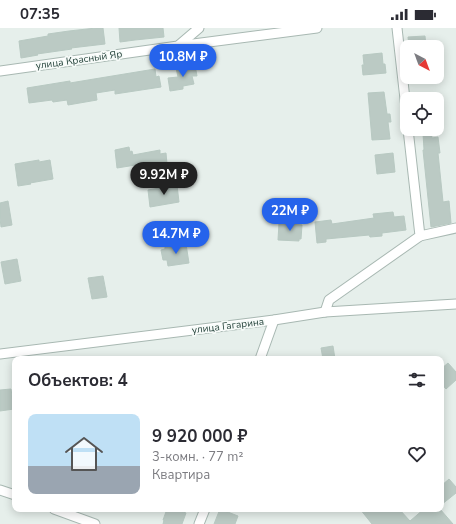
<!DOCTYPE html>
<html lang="ru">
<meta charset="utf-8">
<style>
body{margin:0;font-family:"Nunito Sans",sans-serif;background:#f2f2f3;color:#2b2b33;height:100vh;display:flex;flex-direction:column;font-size:15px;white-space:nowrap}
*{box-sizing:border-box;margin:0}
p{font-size:13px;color:#7c7c81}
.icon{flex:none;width:22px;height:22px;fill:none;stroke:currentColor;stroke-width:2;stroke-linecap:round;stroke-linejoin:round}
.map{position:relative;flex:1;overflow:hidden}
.side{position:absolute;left:12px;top:328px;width:432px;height:156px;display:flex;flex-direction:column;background:#fff;border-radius:8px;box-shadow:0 2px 10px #0003}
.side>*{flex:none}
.needle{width:26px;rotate:139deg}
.buttons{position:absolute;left:400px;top:12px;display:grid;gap:8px}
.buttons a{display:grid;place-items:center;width:44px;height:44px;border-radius:8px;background:#fff;box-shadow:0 2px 10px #0003;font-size:20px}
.price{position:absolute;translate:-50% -34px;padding:0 9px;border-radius:14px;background:#2563eb;color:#fff;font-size:13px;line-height:26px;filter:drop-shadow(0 1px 2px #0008)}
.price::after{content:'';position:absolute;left:50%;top:24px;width:12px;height:9px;margin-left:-6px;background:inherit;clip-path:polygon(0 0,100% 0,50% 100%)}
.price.selected{background:#222;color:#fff}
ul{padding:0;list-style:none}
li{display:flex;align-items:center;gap:12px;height:100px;padding:0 16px}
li+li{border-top:1px solid #e1e1e2}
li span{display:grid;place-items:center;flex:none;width:112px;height:80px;border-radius:8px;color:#555}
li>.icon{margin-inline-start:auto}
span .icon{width:48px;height:48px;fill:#fffc;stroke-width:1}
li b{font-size:17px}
h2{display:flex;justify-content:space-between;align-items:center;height:48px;padding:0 16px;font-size:17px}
.status{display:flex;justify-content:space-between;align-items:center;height:28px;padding:0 20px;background:#fff;direction:ltr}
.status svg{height:11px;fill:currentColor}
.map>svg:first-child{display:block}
.building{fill:#bbcac4;stroke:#b8c9c2}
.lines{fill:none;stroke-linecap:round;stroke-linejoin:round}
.minor-casing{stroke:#a8b8b2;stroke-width:11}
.minor{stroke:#fff;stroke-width:9}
.labels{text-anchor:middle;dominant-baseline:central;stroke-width:3.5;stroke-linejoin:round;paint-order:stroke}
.street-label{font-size:10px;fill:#24423a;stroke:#f7fbf9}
</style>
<div class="status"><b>07:35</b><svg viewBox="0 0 49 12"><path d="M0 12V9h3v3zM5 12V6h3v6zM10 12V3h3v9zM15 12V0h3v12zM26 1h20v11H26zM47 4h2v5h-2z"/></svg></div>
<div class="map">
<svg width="456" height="496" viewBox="0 0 456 496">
<rect width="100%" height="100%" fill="#e6efeb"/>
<g class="building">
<path d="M 96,0 L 103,0 L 105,16 L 71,20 L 72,21 L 37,26 L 38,27 L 21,30 L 19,13 L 48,8 L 48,6 L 69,3 Z"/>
<path d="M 119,0 L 163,0 L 164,9 L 135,12 L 120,14 Z"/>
<path d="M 425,8 L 426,19 L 409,19 L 408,9 Z"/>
<path d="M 382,25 L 383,36 L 385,36 L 386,45 L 363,47 L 362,37 L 364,37 L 363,27 Z"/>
<path d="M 195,37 L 197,48 L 192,48 L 194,56 L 183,58 L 183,61 L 170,63 L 168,50 L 178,49 L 176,40 Z"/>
<path d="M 155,41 L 156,49 L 159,48 L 161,59 L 115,66 L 115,62 L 96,65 L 97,72 L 68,77 L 67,72 L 53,74 L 52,72 L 29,75 L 27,60 L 70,53 L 70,55 L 94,51 Z"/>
<path d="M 384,64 L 387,86 L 390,86 L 391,94 L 388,94 L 390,111 L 372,112 L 368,65 Z"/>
<path d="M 431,104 L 432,110 L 438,109 L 440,125 L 438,125 L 443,174 L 449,173 L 451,195 L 431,199 L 423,122 L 424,122 L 423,105 Z"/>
<path d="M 129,119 L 130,124 L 132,123 L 133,127 L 160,122 L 160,126 L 166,125 L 167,136 L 163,137 L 163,139 L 149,141 L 148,135 L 117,140 L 115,122 Z"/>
<path d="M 393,125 L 395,144 L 377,146 L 375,127 Z"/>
<path d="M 39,132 L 39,134 L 50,132 L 53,151 L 30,155 L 31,156 L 18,158 L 15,136 Z"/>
<path d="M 177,157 L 179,174 L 150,179 L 148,162 Z"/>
<path d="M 8,173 L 12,197 L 1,199 L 0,190 L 0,175 Z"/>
<path d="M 393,184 L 394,189 L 404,188 L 406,202 L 382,205 L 382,208 L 370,209 L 369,207 L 326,211 L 326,214 L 317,215 L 315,194 L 331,192 L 332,196 L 374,190 L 373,186 Z"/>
<path d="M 279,195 L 302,197 L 301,211 L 299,211 L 299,213 L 278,212 Z"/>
<path d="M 186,216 L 189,235 L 168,238 L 167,232 L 163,232 L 161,222 L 165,221 L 165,219 Z"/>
<path d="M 17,231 L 21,253 L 5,256 L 1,234 Z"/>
<path d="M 103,248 L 107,269 L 92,271 L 88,250 Z"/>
<path d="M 333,318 L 335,331 L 323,331 L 321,320 Z"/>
<path d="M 448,335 L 456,344 L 456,352 L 446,361 L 441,355 L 441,341 Z"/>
<path d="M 11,361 L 14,381 L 0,383 L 0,362 Z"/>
<path d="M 449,451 L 456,459 L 456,465 L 441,477 L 441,458 Z"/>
<path d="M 167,481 L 175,481 L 186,485 L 182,496 L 163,496 L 164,492 L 163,492 Z"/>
<path d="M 220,481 L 238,488 L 235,496 L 214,496 Z"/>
<path d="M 360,481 L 399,481 L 410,493 L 424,481 L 440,481 L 453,496 L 372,496 Z"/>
</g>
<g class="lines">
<defs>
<g id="minor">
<path d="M 397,0 L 407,89"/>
<path d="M 178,18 L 317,0"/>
<path d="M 0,43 L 178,18 L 199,0"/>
<path d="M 420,208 L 456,200"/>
<path d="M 325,284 L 329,272 L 420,208 L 408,101"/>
<path d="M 0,326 L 274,292 L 325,284 L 456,276"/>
<path d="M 260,331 L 274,292"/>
<path d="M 0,462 L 15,467"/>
<path d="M 54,481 L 95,496"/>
<path d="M 199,496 L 205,481"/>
</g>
</defs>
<use href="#minor" class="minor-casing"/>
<use href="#minor" class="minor"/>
</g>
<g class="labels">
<g class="street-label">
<text transform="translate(79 32) rotate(-8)">улица Красный Яр</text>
<text transform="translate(228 298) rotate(-7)">улица Гагарина</text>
</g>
</g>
</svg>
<div class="buttons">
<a><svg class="needle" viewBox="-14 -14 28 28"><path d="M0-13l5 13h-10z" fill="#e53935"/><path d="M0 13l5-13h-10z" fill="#7c7c81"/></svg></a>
<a><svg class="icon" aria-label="locate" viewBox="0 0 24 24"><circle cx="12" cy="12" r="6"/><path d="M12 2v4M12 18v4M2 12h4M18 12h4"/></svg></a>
</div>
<b class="price" style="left:183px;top:50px">10.8M ₽</b>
<b class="price selected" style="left:164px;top:168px">9.92M ₽</b>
<b class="price" style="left:290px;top:204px">22M ₽</b>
<b class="price" style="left:176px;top:227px">14.7M ₽</b>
<section class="side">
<h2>Объектов: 4<svg class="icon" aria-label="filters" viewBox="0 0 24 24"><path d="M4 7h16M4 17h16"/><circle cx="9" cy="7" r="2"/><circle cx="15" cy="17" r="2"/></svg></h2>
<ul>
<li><span style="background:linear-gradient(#bfe0f5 65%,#9aa5b1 0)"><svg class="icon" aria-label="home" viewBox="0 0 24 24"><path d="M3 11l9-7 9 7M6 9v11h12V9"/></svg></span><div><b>9 920 000 ₽</b><p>3-комн. · 77 m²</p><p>Квартира</p></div><svg class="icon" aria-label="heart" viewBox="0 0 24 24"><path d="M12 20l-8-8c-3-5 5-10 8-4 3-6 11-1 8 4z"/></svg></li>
</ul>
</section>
</div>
